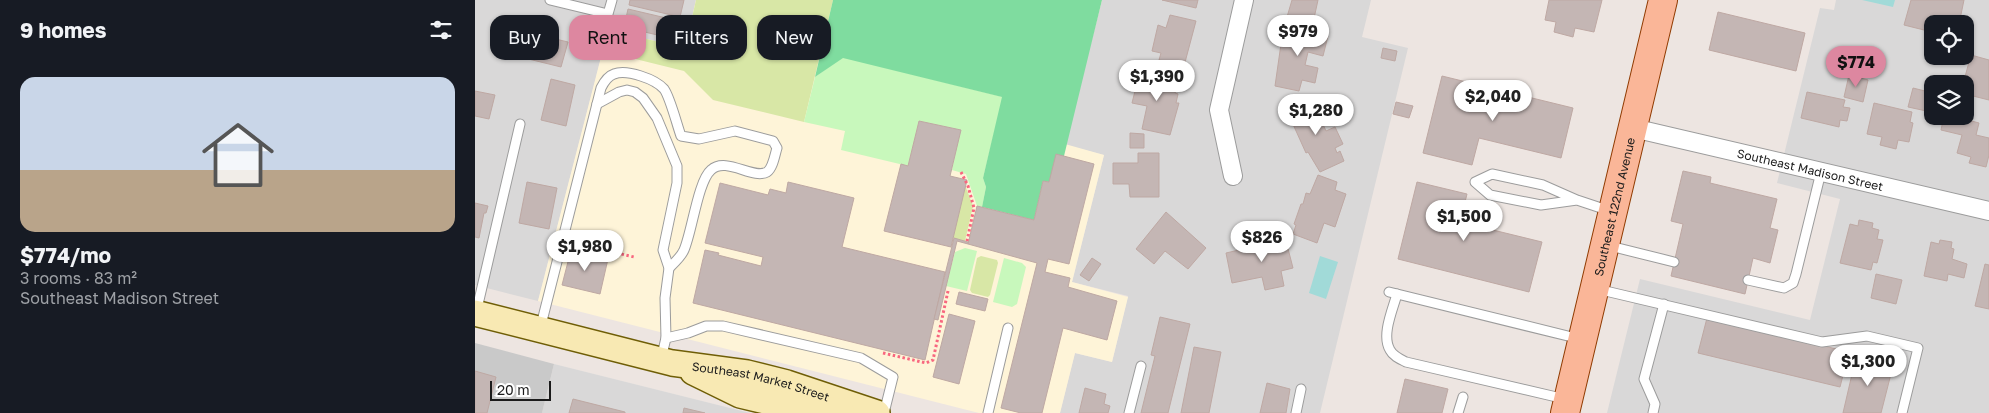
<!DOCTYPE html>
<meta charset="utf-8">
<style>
body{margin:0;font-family:"Golos Text",sans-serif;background:#20242c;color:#f1f3f6;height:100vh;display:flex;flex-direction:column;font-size:19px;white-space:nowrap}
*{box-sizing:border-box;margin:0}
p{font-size:16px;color:#9ea1a6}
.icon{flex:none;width:28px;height:28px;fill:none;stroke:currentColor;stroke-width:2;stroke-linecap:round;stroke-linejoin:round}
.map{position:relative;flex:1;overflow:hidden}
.side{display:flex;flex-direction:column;background:#171b24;width:475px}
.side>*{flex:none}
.hud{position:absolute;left:15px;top:15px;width:475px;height:45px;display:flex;gap:10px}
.controls{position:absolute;left:1449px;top:15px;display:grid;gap:10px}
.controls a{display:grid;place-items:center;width:50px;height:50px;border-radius:10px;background:#171b24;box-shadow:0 1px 4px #0004;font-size:25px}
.scale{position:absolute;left:15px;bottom:12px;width:61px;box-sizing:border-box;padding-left:5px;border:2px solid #1b1b1b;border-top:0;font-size:14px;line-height:18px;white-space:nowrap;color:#1b1b1b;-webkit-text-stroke:4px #fff;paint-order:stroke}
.price{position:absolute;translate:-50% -42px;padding:0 11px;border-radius:18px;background:#fff;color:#222;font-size:16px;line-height:32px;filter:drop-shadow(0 1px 2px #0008)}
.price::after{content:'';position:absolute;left:50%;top:30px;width:15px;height:11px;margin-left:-8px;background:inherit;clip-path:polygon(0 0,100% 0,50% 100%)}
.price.current{background:#dd87a0;color:#111}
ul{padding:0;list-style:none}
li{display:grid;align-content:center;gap:10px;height:265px;padding:0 20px}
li+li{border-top:1px solid #363941}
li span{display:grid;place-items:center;height:155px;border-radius:15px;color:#555}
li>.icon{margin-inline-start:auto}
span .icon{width:90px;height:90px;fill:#fffc;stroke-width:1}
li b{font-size:21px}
h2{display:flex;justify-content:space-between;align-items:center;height:60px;padding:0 20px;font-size:21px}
.pill{padding:0 18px;border-radius:15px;background:#171b24;box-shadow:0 1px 4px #0004;font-size:18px;line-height:45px}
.pill.current{background:#dd87a0;color:#111}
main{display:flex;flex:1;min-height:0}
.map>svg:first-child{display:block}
.residential{fill:#d9d8d8;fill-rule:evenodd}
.education{fill:#fef4d8}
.religious{fill:#c9c9c9}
.grass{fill:#d8e7a6}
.park{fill:#c8f8bc}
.pitch{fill:#7fdc9f}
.water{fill:#a1dad8}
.building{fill:#c4b6b4;stroke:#bea8a3}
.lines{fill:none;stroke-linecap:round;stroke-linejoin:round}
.lane-casing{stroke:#9c9c9c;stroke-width:11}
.street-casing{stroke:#9c9c9c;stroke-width:20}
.secondary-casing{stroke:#6f5e06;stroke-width:28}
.primary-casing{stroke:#903b02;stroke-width:30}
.path{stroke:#f8677f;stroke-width:3;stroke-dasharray:2.5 2.5;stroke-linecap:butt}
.lane{stroke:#fff;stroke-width:9}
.street{stroke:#fff;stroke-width:18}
.secondary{stroke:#f8e9b3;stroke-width:25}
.primary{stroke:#fab698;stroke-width:28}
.labels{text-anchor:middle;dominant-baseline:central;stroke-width:4;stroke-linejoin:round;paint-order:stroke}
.street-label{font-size:12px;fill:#1b1b1b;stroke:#fff}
</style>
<main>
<section class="side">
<h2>9 homes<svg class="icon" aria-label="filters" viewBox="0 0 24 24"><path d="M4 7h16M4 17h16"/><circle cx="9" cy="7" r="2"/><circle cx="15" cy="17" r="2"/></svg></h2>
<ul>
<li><span style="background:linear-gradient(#c9d6e8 60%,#b9a48a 0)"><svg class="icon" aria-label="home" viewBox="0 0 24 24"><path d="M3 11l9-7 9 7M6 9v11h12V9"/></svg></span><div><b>$774/mo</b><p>3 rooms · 83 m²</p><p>Southeast Madison Street</p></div></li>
</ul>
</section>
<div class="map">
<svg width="1514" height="413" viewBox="0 0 1514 413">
<rect width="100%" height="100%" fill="#ede5e1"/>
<g class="residential">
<path d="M 0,0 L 221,0 L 210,49 L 133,31 L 63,301 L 0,285 Z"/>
<path d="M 627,0 L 896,0 L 887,37 L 933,48 L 845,413 L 585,413 L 600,353 L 637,362 L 653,296 L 597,282 L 629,155 L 590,145 Z"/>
<path d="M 1361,0 L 1514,0 L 1514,413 L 1132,413 L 1165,279 L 1335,320 L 1365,199 L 1302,183 L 1345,8 L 1359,10 ZM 1458,24 L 1490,24 L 1490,56 L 1458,56 ZM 1458,84 L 1490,84 L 1490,116 L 1458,116 Z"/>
<path d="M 79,364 L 275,413 L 67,413 Z"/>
</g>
<path class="education" d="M 221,0 L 627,0 L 590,144 L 629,155 L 597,282 L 653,297 L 637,362 L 600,353 L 585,413 L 504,413 L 63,301 L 133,30 L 210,48 Z"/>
<path class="religious" d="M 0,343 L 79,364 L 67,413 L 0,413 Z"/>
<g class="grass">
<path d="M 221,0 L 358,0 L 329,122 L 238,100 L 209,71 L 128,51 L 133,30 L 210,48 Z"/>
<path d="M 490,185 L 498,206 L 490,241 L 478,238 Z"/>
<path d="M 506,256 L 522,260 L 523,263 L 515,295 L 513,297 L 497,293 L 495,290 L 502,258 Z"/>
</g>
<g class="park">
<path d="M 368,57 L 528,97 L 508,178 L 511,187 L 507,207 L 502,206 L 491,174 L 477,170 L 485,130 L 444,121 L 433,166 L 366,150 L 370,131 L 329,122 L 340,77 Z"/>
<path d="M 490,248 L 502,251 L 492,291 L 471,286 L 480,252 Z"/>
<path d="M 529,258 L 547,263 L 551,267 L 542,304 L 537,307 L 518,302 Z"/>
</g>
<path class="pitch" d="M 358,0 L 627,0 L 589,156 L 574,182 L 568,181 L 559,220 L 507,207 L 511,187 L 508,178 L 527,97 L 368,58 L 340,77 Z"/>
<g class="water">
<path d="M 1387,0 L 1420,0 L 1418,7 Z"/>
<path d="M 845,256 L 863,262 L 851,299 L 834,293 Z"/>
</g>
<g class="building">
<path d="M 155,0 L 209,0 L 205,17 L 154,5 Z"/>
<path d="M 687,0 L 723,0 L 721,8 Z"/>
<path d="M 817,0 L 843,0 L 838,23 L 812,17 Z"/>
<path d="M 1074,0 L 1127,0 L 1119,32 L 1100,28 L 1098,37 L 1079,32 L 1081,22 L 1070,20 Z"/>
<path d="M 1436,0 L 1489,0 L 1484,24 L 1472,24 L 1460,21 L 1457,32 L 1429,25 Z"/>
<path d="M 153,9 L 204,21 L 199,39 L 149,27 Z"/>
<path d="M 1243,12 L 1330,33 L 1321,71 L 1234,50 Z"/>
<path d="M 695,15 L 721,21 L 709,66 L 684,60 L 686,53 L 677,51 L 683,25 L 691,28 Z"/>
<path d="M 811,26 L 853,36 L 848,56 L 833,52 L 830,65 L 843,68 L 840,83 L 827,80 L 824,91 L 800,86 L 807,37 Z"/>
<path d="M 31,27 L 93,42 L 86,67 L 25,52 Z"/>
<path d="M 908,48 L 922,51 L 920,61 L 906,58 Z"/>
<path d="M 1496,55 L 1514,60 L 1514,100 L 1490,94 L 1490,84 L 1488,84 Z"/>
<path d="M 665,71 L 703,80 L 700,93 L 703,94 L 701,103 L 704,103 L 695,135 L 667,129 L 672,106 L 657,103 Z"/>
<path d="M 1374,75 L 1393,80 L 1388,102 L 1369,97 Z"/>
<path d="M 967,76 L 1098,108 L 1086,158 L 1004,138 L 997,165 L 948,153 Z"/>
<path d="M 76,79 L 100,85 L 91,126 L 66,120 Z"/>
<path d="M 1438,88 L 1458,93 L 1456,112 L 1433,107 Z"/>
<path d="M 0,91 L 20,95 L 14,119 L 0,116 Z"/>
<path d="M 1332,92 L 1370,100 L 1368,107 L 1375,108 L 1372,121 L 1365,120 L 1364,127 L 1326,118 Z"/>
<path d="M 837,100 L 851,131 L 860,127 L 868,144 L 860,148 L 862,153 L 865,151 L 869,161 L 845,172 L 833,152 L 831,153 L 812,111 Z"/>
<path d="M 921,102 L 938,106 L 934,118 L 918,114 Z"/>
<path d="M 1399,103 L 1437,112 L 1435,122 L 1438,123 L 1434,142 L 1423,140 L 1421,149 L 1405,145 L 1407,137 L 1392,134 Z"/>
<path d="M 1490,109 L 1495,110 L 1493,120 L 1504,123 L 1501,135 L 1514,138 L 1514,155 L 1511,167 L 1494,163 L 1496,157 L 1482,153 L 1487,135 L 1466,130 L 1469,116 L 1490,116 Z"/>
<path d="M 444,121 L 486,130 L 475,176 L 492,180 L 476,247 L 409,231 L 426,164 L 433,166 Z"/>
<path d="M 655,133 L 669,134 L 669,148 L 655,148 Z"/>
<path d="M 663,153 L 684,153 L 684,197 L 655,197 L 654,184 L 638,184 L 638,163 L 663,163 Z"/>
<path d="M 581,154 L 619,164 L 594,264 L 573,259 L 570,272 L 595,278 L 593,287 L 642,301 L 632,340 L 588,328 L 567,413 L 546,413 L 526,408 L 562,263 L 493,244 L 502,206 L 559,220 L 568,181 L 574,182 Z"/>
<path d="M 1208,171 L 1236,177 L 1235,183 L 1302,199 L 1295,228 L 1303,230 L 1295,263 L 1278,258 L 1270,294 L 1196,276 L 1208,224 L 1196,221 Z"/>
<path d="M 843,175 L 862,182 L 860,190 L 871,194 L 860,227 L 849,223 L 842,243 L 818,234 L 821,225 L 819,224 L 826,204 L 828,204 L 831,193 L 835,194 Z"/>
<path d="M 52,182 L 82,188 L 74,229 L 44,223 Z"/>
<path d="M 313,182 L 379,198 L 367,247 L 470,272 L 450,360 L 218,303 L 230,250 L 244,253 L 243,255 L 286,266 L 288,257 L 230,243 L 245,183 L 293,195 L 295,189 L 311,193 Z"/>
<path d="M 942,182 L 992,194 L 985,222 L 1067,242 L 1054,292 L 923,259 Z"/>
<path d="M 0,203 L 13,206 L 11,213 L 9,213 L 4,238 L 0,237 Z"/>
<path d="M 691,212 L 731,248 L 713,269 L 690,251 L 679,264 L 661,249 Z"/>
<path d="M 1384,220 L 1398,223 L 1397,228 L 1404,230 L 1402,239 L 1408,240 L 1402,263 L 1398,262 L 1396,270 L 1365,263 L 1375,224 L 1383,226 Z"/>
<path d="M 809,233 L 818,268 L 806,271 L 809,286 L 790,290 L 787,277 L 757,283 L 751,253 L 794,243 L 793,237 Z"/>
<path d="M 479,238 L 493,242 L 493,244 L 482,241 L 463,320 L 459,319 Z"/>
<path d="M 1465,240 L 1477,242 L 1476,248 L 1479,249 L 1477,259 L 1492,264 L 1489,278 L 1473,274 L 1472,281 L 1449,276 L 1456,242 L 1464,244 Z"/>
<path d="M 96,250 L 133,259 L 125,294 L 87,285 Z"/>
<path d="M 617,258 L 626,264 L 614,281 L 605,275 Z"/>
<path d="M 1510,264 L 1514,265 L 1514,309 L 1500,306 Z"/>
<path d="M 1401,274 L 1427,280 L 1421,304 L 1396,298 Z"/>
<path d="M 484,292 L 513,299 L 510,311 L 481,304 Z"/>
<path d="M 474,314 L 500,321 L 484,384 L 458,377 Z"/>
<path d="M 685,317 L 715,324 L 693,413 L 666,413 L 680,356 L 676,355 Z"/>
<path d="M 1232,318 L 1374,352 L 1365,387 L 1223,353 Z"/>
<path d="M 719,347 L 746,352 L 734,413 L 706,413 Z"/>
<path d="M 1381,357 L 1418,366 L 1406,413 L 1368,413 Z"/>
<path d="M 0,371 L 21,377 L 12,413 L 0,413 Z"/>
<path d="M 930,379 L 973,389 L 967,413 L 922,413 Z"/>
<path d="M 792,383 L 815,389 L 811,413 L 785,413 Z"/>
<path d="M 610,388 L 631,394 L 629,404 L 635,406 L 633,413 L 604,413 Z"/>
<path d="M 98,399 L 150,412 L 150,413 L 94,413 Z"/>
<path d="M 209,408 L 230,413 L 208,413 Z"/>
</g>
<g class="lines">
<defs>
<g id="lane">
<path d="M 75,0 L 133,14 L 137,0"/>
<path d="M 122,104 L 144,92 L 152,90 L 160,92 L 168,98 L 182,118 L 202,166 L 202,183 L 188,250 L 194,268 L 190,298 L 191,338 L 186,359"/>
<path d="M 1102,200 L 1066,205 L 1015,195 L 1000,182 L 1017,174 L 1068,185 L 1102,200 L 1135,211"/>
<path d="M 1131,245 L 1199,262"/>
<path d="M 1273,280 L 1309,288 L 1318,283 L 1321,274 L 1346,172"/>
<path d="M 1122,289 L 1347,342 L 1392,336 L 1443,348 L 1427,413"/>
<path d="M 914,292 L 1105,339"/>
<path d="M 922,294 C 918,309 906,335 915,350 C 918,356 925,359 931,362 L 1090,399"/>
<path d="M 1,313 L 45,124"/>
<path d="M 65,329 L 126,88 C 129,82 133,76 139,74 C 152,69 180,79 189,89 C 195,97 202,125 206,136 L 224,139 L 260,131 L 298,141 L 302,148 C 300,154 298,168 292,172 C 278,180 251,156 236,170 C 223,181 217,232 209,250 C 206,257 199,263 194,268"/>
<path d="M 191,338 L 213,333 L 231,326 L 248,326 L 386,358 L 418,377 L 409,413"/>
<path d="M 513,413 L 533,328"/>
<path d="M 654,413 L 666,366"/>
<path d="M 821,413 L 826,389"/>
<path d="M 983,413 L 988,397"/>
<path d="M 1178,413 L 1180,404 L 1169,379 L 1189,304"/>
</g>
<g id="street">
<path id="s1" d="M 1158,128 L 1514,211"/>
<path d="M 758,176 L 744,110 L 769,0"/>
</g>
<g id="secondary">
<path id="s2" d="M 0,313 L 197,363 L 272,373 L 312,383 L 402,413"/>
<path d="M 218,372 L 265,395 L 307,405 L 366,411"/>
</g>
<g id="primary">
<path id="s3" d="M 1090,413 L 1188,0"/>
</g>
</defs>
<use href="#lane" class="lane-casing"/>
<use href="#street" class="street-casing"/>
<use href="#secondary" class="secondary-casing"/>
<use href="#primary" class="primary-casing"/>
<g class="path">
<path d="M 486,172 L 493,186 L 499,208 L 492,241"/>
<path d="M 107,253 C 117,247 147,254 159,257"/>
<path d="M 408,353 L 451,363 L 458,360 L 473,291"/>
</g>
<use href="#lane" class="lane"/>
<use href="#street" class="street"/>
<use href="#secondary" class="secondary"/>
<use href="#primary" class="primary"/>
</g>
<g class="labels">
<g class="street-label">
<text stroke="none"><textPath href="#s1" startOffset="182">Southeast Madison Street</textPath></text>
<text stroke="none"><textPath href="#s3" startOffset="212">Southeast 122nd Avenue</textPath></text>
<text stroke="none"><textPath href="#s2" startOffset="294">Southeast Market Street</textPath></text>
</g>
</g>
</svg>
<div class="controls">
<a><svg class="icon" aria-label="locate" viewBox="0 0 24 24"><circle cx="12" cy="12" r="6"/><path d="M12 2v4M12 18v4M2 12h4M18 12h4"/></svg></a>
<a><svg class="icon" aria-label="layers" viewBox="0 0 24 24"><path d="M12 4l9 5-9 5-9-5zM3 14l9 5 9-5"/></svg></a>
</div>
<div class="scale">20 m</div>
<b class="price" style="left:823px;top:57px">$979</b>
<b class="price current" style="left:1381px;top:88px">$774</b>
<b class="price" style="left:682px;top:102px">$1,390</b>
<b class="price" style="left:1018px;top:122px">$2,040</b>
<b class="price" style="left:841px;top:136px">$1,280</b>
<b class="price" style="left:989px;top:242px">$1,500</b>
<b class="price" style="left:787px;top:263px">$826</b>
<b class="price" style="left:110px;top:272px">$1,980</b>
<b class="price" style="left:1393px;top:387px">$1,300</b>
<div class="hud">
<a class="pill">Buy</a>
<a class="pill current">Rent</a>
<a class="pill">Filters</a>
<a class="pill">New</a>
</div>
</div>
</main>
